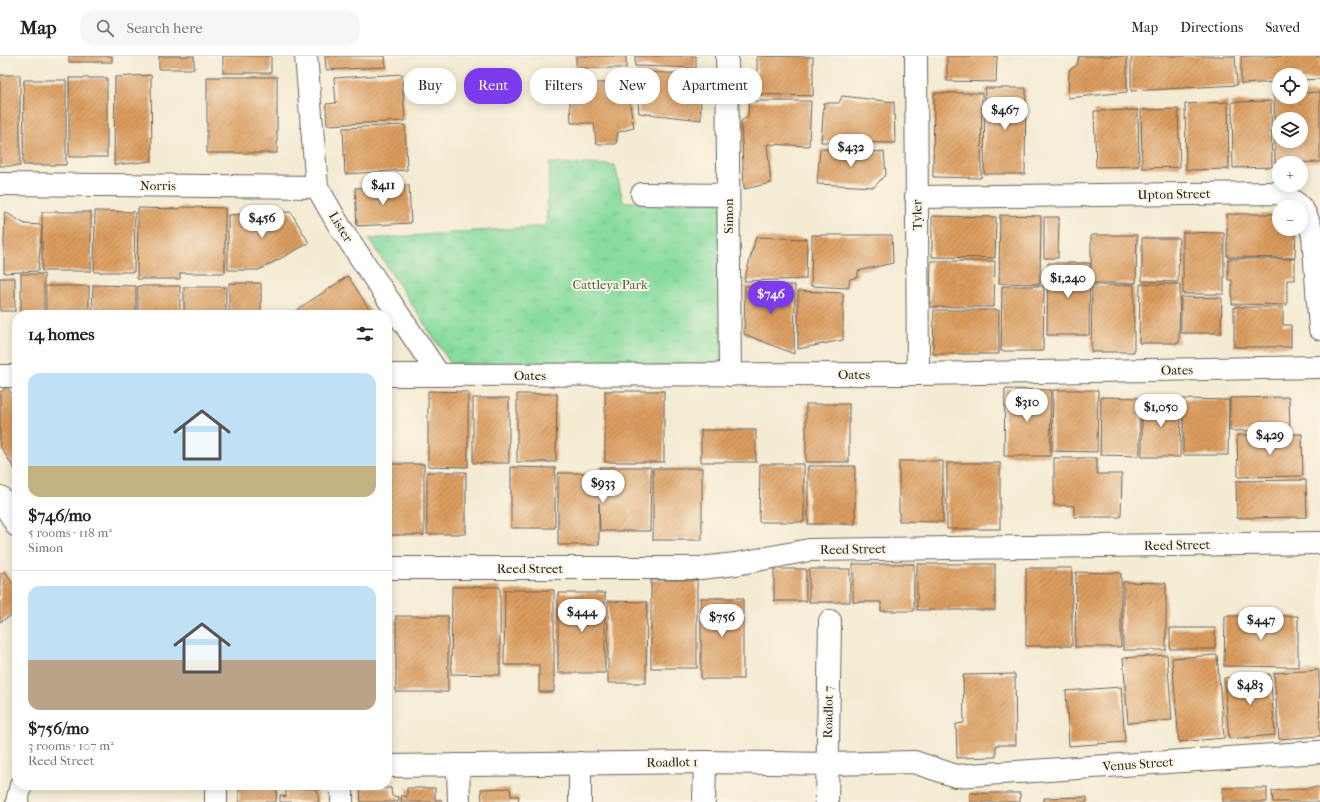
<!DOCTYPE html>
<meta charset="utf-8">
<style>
body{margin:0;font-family:"IM FELL French Canon",serif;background:#f6f6f6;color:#222;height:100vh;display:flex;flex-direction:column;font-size:15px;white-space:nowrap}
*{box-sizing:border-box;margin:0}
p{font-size:13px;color:#767676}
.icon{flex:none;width:22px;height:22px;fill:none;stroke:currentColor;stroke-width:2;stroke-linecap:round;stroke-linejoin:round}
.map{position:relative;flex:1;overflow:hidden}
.panel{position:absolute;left:12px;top:254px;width:380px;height:480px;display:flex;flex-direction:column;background:#fff;border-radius:16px;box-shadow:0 2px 10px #0003}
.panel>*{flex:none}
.hud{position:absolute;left:404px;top:12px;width:380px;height:36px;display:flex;gap:8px}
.fabs{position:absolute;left:1272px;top:12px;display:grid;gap:8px}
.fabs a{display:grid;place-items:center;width:36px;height:36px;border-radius:50%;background:#fff;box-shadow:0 2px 10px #0003;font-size:20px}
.price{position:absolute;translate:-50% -34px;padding:0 9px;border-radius:14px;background:#fff;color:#222;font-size:13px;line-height:26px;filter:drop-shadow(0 1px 2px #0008)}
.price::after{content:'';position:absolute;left:50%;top:24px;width:12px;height:9px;margin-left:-6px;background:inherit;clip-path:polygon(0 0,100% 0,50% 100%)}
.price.selected{background:#7c3aed;color:#fff}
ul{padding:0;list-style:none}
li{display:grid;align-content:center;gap:8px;height:212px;padding:0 16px}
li+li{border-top:1px solid #e0e0e0}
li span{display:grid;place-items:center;height:124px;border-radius:12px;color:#555}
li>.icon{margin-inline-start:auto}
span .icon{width:72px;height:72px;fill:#fffc;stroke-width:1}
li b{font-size:17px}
h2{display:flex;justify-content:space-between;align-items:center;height:48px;padding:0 16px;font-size:17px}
.chip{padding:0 14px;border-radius:16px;background:#fff;box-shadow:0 2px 10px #0003;font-size:14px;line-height:36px}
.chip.selected{background:#7c3aed;color:#fff}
header{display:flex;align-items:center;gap:24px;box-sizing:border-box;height:56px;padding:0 20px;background:#fff;border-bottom:1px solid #e0e0e0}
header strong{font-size:19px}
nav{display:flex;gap:22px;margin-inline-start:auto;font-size:14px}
.search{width:280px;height:36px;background:#f6f6f6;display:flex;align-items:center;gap:10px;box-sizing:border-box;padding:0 14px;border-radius:16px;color:#767676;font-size:15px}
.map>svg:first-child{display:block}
.park{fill:url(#park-tufts);stroke:#517c5e}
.building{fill:url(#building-hatch);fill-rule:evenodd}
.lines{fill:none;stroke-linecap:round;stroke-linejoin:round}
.minor-casing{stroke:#68645c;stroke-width:24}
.minor{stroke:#fff;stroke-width:22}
.labels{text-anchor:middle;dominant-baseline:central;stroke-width:4;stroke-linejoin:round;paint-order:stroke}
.street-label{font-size:13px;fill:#1c1c1c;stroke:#fcf5e5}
.park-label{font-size:13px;fill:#415f4a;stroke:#fcf5e5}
</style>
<header>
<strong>Map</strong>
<div class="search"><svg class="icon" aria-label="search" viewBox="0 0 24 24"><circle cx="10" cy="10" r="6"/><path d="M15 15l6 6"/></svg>Search here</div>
<nav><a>Map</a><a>Directions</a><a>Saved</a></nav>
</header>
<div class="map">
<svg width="1320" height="746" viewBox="0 0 1320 746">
<defs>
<pattern id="park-tufts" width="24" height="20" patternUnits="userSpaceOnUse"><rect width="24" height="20" fill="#86db9f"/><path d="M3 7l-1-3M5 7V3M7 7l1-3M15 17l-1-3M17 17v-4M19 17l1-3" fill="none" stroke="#73bb88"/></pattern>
<pattern id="building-hatch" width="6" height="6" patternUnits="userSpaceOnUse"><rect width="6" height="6" fill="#dc9d5f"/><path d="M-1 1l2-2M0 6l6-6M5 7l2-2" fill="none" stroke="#b27f4e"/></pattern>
</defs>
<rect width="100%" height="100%" fill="#fcf5e5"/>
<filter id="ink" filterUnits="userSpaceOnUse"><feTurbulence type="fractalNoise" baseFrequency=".025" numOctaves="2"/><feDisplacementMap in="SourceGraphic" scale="8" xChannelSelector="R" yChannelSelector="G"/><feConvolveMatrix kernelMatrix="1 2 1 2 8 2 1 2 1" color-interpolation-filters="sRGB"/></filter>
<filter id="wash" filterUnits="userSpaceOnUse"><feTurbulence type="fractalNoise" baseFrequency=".012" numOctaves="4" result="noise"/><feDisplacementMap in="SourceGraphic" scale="16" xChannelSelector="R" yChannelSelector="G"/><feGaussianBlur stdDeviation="0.9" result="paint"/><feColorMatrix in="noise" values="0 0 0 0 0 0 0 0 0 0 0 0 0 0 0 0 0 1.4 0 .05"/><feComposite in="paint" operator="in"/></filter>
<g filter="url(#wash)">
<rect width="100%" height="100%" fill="#f4ebd3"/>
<path class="park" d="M 550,107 L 615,109 L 623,146 L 722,146 L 723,311 L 451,308 L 369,183 L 546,170 Z"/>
<g id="blocks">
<g class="building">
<rect x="69" y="0" width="43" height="6"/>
<rect x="159" y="0" width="35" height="13"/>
<rect x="223" y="0" width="48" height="17"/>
<path d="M 325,0 L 385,0 L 386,11 L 326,14 Z"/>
<rect x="576" y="0" width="50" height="12"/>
<path d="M 635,0 L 696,0 L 696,12 L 635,10 Z"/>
<path d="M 757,0 L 813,1 L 813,40 L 750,38 L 749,19 L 757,17 Z"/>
<path d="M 947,0 L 997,0 L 996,26 L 947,25 Z"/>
<path d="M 1079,0 L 1127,0 L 1127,36 L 1068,42 L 1069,14 L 1077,9 Z"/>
<path d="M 1134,0 L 1235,0 L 1237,29 L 1131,35 L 1131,3 Z"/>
<path d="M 1241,0 L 1320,0 L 1320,23 L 1301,24 L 1301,19 L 1279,19 L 1279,26 L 1241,28 Z"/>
<path d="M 635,16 L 700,18 L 701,64 L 639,57 Z"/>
<path d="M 402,18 L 405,65 L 327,69 L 326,48 L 336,47 L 334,22 Z"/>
<rect x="0" y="19" width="20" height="91"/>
<path d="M 151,19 L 152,105 L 114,109 L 115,21 Z"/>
<rect x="207" y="21" width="70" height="76"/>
<rect x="69" y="22" width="38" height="79"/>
<path d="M 24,24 L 66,24 L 66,109 L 23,109 Z"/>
<path d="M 626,26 L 634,72 L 618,76 L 616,88 L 596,88 L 594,67 L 571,67 L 569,28 Z"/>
<path d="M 985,32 L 1026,32 L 1025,118 L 984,118 Z"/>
<path d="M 1320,36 L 1320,106 L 1275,107 L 1274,37 L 1279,37 L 1279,41 L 1301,41 L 1301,37 ZM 1279,63 L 1301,63 L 1301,85 L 1279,85 Z"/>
<path d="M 934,37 L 982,37 L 981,122 L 933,121 Z"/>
<path d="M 842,40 L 894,46 L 895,87 L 821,86 L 824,47 L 839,47 Z"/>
<path d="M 749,45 L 811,45 L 809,90 L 767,88 L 771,127 L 744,133 L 741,65 L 748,61 Z"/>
<path d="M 1271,45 L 1272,111 L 1233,112 L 1232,46 Z"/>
<path d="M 1228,46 L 1229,113 L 1186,114 L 1185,48 Z"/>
<path d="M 1178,53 L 1180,111 L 1142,112 L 1141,54 Z"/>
<path d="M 1138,54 L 1139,110 L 1096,111 L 1094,55 Z"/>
<path d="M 405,69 L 407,114 L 345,118 L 343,72 Z"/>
<path d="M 820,93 L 884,96 L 886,118 L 874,131 L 817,128 Z"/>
<path d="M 409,129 L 411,167 L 357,170 L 355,132 Z"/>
<path d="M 180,151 L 225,152 L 225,217 L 180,217 L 180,223 L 137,223 L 138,152 L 180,153 Z"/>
<path d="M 95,155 L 135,156 L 134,216 L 94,216 Z"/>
<path d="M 5,156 L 25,168 L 42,169 L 42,156 L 91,156 L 91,215 L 42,215 L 42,170 L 38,215 L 4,217 L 4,184 Z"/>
<path d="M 291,156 L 309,187 L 259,214 L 228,214 L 228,159 Z"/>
<path d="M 1227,158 L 1279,158 L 1279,173 L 1296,174 L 1295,202 L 1227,201 Z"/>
<path d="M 1000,159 L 1041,160 L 1040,228 L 999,227 Z"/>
<path d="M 932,160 L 996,161 L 995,202 L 932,201 Z"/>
<path d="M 1044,161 L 1059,161 L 1058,202 L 1044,202 Z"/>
<path d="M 1183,176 L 1224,177 L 1224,238 L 1183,238 Z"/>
<path d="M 812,179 L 892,179 L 893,207 L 858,215 L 858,221 L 850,223 L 848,232 L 811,230 Z"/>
<path d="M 1091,179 L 1137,179 L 1136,227 L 1091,227 Z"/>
<path d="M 756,181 L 807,183 L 806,223 L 744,225 Z"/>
<path d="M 1142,182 L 1179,182 L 1178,226 L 1142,225 Z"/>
<path d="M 1228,203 L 1295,203 L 1295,224 L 1287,224 L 1287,249 L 1232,248 L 1232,224 L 1228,224 Z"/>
<path d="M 931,205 L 995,205 L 994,251 L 930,251 Z"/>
<path d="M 1048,207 L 1090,207 L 1089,279 L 1047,279 Z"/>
<rect x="21" y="218" width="23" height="40"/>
<path d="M 348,220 L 373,259 L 289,259 Z"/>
<rect x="0" y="222" width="15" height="33"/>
<path d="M 229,227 L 261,227 L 261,256 L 281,256 L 281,259 L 229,259 Z"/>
<path d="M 1140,228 L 1180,228 L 1179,287 L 1139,287 Z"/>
<path d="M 93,229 L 136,230 L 136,259 L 92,259 Z"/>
<path d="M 795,229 L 794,298 L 744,278 L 745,230 Z"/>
<path d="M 1092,229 L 1134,229 L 1134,296 L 1091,296 Z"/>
<rect x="46" y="230" width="43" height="29"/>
<rect x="138" y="230" width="42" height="29"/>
<path d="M 1002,230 L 1044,230 L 1043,295 L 1001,295 Z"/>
<rect x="184" y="231" width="42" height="28"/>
<path d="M 798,235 L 843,237 L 843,284 L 798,293 Z"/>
<path d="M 1181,241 L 1222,242 L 1221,277 L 1181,277 Z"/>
<path d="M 1234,251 L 1283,251 L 1283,269 L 1291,269 L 1291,291 L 1234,291 Z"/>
<path d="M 934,254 L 999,254 L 999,298 L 933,298 Z"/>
<path d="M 7,331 L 14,342 L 17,340 L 17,417 L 0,390 L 0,336 Z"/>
<path d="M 1005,333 L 1051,334 L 1050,400 L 1004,400 Z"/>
<path d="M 1053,334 L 1098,334 L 1097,396 L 1052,395 Z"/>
<path d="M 428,335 L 468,336 L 468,411 L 428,410 Z"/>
<rect x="605" y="335" width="59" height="71"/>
<path d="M 517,338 L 557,338 L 556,406 L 517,406 Z"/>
<path d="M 1101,341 L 1140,342 L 1140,400 L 1100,399 Z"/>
<path d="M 1289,341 L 1290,374 L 1230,375 L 1230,342 Z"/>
<rect x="473" y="342" width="36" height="65"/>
<path d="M 1142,343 L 1181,344 L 1180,401 L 1142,401 Z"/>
<path d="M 1183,343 L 1229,344 L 1228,399 L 1183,399 Z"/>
<rect x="806" y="348" width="43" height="58"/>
<rect x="701" y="374" width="55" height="32"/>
<path d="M 1302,378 L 1303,420 L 1238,421 L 1237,379 Z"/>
<path d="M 1054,402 L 1097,402 L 1097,418 L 1122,418 L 1121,461 L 1074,461 L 1074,450 L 1054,449 Z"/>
<path d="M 899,405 L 943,405 L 943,466 L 899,465 Z"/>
<rect x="947" y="407" width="53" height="66"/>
<rect x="387" y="408" width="37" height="71"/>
<path d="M 760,408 L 804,408 L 804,466 L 759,466 Z"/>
<rect x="808" y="410" width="47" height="58"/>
<path d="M 511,411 L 555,412 L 555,472 L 511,472 Z"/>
<path d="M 600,411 L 651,411 L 650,475 L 600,475 L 599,447 L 599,489 L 558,489 L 558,417 L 600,417 Z"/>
<rect x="653" y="412" width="49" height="72"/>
<rect x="427" y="416" width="39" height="62"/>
<path d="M 1306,424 L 1307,461 L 1237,462 L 1236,425 Z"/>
<path d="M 853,508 L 914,508 L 914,555 L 881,555 L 881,546 L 853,546 Z"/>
<rect x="917" y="508" width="78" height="46"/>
<rect x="1026" y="512" width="46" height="78"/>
<rect x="774" y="513" width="32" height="32"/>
<rect x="809" y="513" width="41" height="33"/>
<path d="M 5,515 L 17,535 L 17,556 L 0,566 L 0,518 Z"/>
<path d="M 1076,516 L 1121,517 L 1121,591 L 1075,591 Z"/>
<rect x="651" y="524" width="46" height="88"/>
<path d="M 1123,526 L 1166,527 L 1166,594 L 1123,594 Z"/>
<path d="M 452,531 L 500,531 L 500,619 L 451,618 Z"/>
<path d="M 505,534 L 554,534 L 554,636 L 539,636 L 539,609 L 504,609 Z"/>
<rect x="558" y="537" width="47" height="80"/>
<rect x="701" y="542" width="42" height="81"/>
<path d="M 608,545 L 647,546 L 646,627 L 608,627 Z"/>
<rect x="396" y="560" width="52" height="76"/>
<path d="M 1225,560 L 1298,560 L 1298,611 L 1224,610 Z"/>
<rect x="1170" y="572" width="45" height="21"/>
<path d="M 1167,599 L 1172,664 L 1128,667 L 1123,602 Z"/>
<path d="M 1217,599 L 1224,682 L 1179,686 L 1172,602 Z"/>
<path d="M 1319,614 L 1320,680 L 1279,683 L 1274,617 Z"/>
<path d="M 1015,618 L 1016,689 L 996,689 L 996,701 L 957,702 L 956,668 L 964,667 L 963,619 Z"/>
<path d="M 1270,618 L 1275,679 L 1229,683 L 1224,622 Z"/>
<path d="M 1121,631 L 1125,686 L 1069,690 L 1066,635 Z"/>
<path d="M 239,730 L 277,730 L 276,746 L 239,746 Z"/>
<path d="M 286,731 L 317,733 L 319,746 L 280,746 L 280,739 L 286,741 Z"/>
<path d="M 1320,731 L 1320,746 L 1273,746 L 1272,735 Z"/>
<path d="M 360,732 L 391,732 L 392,740 L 399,741 L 398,746 L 361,746 Z"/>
<path d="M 407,732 L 435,732 L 435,744 L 442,744 L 441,746 L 401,746 L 402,739 L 407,741 Z"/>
<path d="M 510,732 L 511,740 L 519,740 L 518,746 L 482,746 L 481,733 Z"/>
<rect x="1223" y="732" width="44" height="14"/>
<rect x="970" y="737" width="50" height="9"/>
<path d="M 1087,741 L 1087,746 L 1044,746 L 1044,742 Z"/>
</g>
</g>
</g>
<g filter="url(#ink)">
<use href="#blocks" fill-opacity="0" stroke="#68645c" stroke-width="1"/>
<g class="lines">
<defs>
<g id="minor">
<path d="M 306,0 L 317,131 L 340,171 L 439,319"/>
<path d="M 727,0 L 730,319"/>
<path d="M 916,0 L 918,318"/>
<path d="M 0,128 L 317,131"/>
<path d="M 642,138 L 728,139"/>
<path d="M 916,141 L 1277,137 C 1302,146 1305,154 1313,179 L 1320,273"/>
<path d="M 387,319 L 918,318 L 1320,311"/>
<path d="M 0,320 L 17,320"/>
<path d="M 0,441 L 17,470"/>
<path d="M 387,512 L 701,512 L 736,508 L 809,494 L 1320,487"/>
<path d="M 580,707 L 580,746"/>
<path d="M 458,709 L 459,746"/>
<path d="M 387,710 L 705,706 L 828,708 L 914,706 L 956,720 L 1320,696"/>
<path d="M 216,729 L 216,746"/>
<path d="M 17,746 L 21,729"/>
<path d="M 342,746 L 342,729"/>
<path d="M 704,746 L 705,706"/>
<path d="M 827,746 L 830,565"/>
</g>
</defs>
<use href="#minor" class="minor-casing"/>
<use href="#minor" class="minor"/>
</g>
</g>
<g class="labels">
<g class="street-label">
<text x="158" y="129">Norris</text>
<text transform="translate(1174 138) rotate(-1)">Upton Street</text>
<text transform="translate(917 159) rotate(-91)">Tyler</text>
<text transform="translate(728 160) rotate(-90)">Simon</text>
<text transform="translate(341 171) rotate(58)">Lister</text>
<text transform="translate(1177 314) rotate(-1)">Oates</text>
<text x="854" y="318">Oates</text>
<text x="530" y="319">Oates</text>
<text transform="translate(1177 489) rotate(-1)">Reed Street</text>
<text transform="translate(853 493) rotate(-1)">Reed Street</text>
<text x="530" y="512">Reed Street</text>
<text transform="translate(828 656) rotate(-89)">Roadlot 7</text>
<text transform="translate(672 706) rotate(-1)">Roadlot 1</text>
<text transform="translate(1138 708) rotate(-4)">Venus Street</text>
</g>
<g class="park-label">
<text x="610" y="228">Cattleya Park</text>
</g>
</g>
</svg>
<div class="fabs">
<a><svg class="icon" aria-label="locate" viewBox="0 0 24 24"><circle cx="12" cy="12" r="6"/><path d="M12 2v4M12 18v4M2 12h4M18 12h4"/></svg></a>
<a><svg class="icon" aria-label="layers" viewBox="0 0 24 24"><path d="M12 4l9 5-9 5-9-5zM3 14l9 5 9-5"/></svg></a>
<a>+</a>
<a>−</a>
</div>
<b class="price" style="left:1005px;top:75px">$467</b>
<b class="price" style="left:851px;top:112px">$432</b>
<b class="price" style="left:383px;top:150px">$411</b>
<b class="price" style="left:262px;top:183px">$456</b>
<b class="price" style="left:1068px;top:243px">$1,240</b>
<b class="price selected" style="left:771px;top:259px">$746</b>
<b class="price" style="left:1027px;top:367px">$310</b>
<b class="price" style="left:1161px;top:372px">$1,050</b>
<b class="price" style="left:1270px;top:400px">$429</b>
<b class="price" style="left:603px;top:448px">$933</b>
<b class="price" style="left:582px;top:577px">$444</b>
<b class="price" style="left:722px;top:582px">$756</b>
<b class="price" style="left:1261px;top:585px">$447</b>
<b class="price" style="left:1250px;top:650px">$483</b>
<div class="hud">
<a class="chip">Buy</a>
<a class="chip selected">Rent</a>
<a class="chip">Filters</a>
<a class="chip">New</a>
<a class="chip">Apartment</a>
</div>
<section class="panel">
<h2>14 homes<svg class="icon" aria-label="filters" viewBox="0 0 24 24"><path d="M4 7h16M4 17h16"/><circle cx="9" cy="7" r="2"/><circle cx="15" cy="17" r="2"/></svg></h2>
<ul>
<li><span style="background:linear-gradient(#bfe0f5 75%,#c2b280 0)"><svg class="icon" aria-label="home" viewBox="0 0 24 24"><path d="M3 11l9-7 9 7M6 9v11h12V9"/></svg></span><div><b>$746/mo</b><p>5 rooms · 118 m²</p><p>Simon</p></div></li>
<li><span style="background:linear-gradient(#bfe0f5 60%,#b9a48a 0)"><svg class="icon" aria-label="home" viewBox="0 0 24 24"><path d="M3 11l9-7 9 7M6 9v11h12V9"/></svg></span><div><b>$756/mo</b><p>3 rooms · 107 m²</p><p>Reed Street</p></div></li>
</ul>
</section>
</div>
